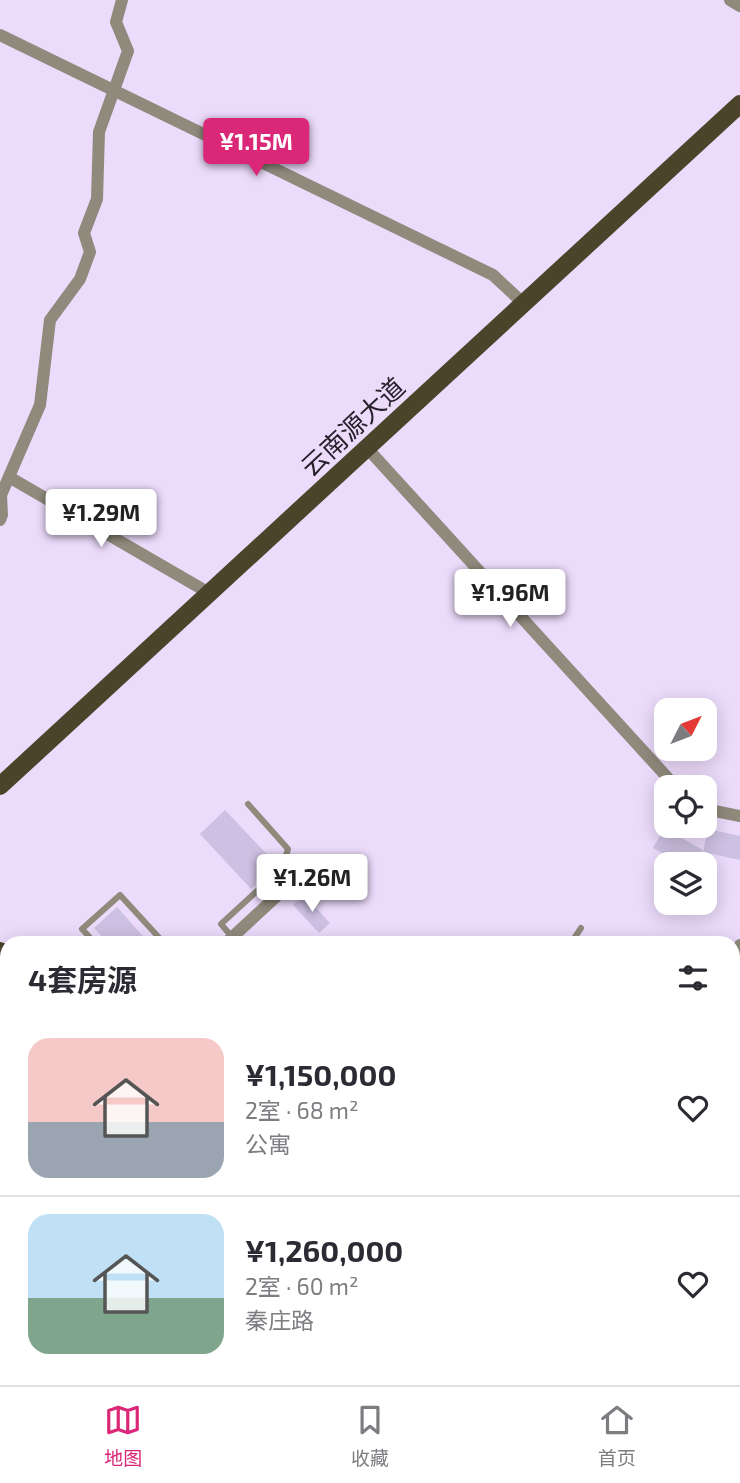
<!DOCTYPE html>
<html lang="zh">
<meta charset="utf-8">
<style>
body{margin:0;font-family:"Exo 2","Noto Sans SC",sans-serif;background:#f7f7f7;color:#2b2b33;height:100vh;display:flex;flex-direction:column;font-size:26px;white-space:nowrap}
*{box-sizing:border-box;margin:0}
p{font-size:23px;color:#7c7c81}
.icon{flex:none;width:38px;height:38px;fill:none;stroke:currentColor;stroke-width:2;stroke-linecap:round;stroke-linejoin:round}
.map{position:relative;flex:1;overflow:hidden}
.panel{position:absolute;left:0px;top:936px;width:740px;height:450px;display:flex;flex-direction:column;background:#fff;border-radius:21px 21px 0 0;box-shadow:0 4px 18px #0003}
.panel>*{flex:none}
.needle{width:46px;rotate:48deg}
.tools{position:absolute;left:654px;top:698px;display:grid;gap:14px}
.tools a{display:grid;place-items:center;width:63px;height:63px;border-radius:14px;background:#fff;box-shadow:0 4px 18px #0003;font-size:35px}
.price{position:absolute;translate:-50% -60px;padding:0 16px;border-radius:7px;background:#fff;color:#222;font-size:23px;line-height:46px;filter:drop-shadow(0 2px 4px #0008)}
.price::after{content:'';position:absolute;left:50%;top:42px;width:21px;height:16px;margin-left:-10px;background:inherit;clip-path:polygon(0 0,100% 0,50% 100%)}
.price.current{background:#db2777;color:#fff}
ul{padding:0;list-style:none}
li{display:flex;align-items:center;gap:21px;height:175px;padding:0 28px}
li+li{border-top:2px solid #e1e1e2}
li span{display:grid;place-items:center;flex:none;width:196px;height:140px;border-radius:21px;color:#555}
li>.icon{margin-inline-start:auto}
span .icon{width:84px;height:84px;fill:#fffc;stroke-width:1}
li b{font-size:30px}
h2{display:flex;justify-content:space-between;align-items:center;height:84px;padding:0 28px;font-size:30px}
.menu{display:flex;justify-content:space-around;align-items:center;height:98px;border-top:2px solid #e1e1e2;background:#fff;font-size:19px;color:#7c7c81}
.menu a{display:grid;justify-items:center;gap:4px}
.menu .current{color:#db2777}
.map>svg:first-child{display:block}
.green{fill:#a5ddba}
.water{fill:#8cd3f2}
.building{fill:#ccc1e2}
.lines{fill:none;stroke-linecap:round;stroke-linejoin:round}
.service{stroke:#8f8a7c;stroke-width:6}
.minor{stroke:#8f8a7c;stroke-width:12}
.tertiary{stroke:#8f8a7c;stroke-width:14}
.primary{stroke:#4c432b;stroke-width:18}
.labels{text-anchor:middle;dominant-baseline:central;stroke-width:5;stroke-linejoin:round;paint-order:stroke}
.street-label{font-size:26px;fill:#27212c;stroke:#ecdbfb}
</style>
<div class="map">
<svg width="740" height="1385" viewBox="0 0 740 1385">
<rect width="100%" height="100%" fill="#ecdbfb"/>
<g class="green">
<path d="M 0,1023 L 7,1031 L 7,1379 L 120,1379 L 113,1385 L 0,1385 Z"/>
<path d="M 195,1379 L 299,1379 L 304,1385 L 189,1385 Z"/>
</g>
<path class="water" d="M 7,1124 L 7,1159 L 0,1151 L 0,1132 Z"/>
<g class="building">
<path d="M 225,810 L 277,865 L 251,889 L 200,834 Z"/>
<path d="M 664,828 L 703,850 L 695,864 L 683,864 L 653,848 Z"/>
<path d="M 708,829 L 740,836 L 740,860 L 703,852 Z"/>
<path d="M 304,895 L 330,923 L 319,933 L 293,905 Z"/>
<path d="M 117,907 L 149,943 L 108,943 L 94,928 Z"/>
</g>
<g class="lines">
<g class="service">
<path d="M 232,937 L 221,924 L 282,868 L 288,849 L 248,804"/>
<path d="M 95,943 L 82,929 L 120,895 L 164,943"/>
<path d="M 571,943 L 581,928"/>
<path d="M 32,1379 L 38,1385"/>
<path d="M 74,1379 L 80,1385"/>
<path d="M 306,1379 L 312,1385"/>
<path d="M 468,1379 L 473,1385"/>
<path d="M 188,1385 L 194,1379"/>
<path d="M 551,1385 L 554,1379"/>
</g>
<g class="minor">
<path d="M 730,0 L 740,6"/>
<path d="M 0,35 L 493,275 L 524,304"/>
<path d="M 367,448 L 677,788"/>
<path d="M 9,477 L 209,593"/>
<path d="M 0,520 L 2,515 L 1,495 L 40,405 L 50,320 L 80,279 L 90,252 L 84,233 L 97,199 L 99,132 L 128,51 L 116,22 L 122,0"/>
<path d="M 705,809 L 740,816"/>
<path d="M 226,943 L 293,881"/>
<path d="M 733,963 L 740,945"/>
<path d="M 573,1385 L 575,1379"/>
</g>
<path class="tertiary" d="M 135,1385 L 142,1379"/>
<g class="primary">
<path d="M 0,786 L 740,104"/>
<path d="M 0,951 L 7,959"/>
<path d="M 0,974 L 7,981"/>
<path d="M 373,1379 L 379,1385"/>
<path d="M 394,1379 L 399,1385"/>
</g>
</g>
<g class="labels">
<g class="street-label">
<text transform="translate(352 426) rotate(-43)">云南源大道</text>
</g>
</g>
</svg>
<div class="tools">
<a><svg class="needle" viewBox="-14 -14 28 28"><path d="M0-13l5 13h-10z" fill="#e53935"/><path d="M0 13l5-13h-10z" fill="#7c7c81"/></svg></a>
<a><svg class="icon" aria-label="locate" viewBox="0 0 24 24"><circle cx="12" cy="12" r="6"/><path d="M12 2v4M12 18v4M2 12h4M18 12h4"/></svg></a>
<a><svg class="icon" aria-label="layers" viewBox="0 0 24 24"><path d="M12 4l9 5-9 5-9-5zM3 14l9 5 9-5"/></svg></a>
</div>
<b class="price current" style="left:256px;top:178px">¥1.15M</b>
<b class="price" style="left:101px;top:549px">¥1.29M</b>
<b class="price" style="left:510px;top:629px">¥1.96M</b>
<b class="price" style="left:312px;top:914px">¥1.26M</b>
<section class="panel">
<h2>4套房源<svg class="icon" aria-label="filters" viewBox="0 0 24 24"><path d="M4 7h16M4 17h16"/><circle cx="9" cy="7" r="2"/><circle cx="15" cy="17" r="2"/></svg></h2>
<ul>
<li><span style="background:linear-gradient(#f6c9c9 60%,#9aa5b1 0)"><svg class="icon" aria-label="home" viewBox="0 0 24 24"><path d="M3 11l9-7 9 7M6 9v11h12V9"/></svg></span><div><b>¥1,150,000</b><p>2室 · 68 m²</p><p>公寓</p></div><svg class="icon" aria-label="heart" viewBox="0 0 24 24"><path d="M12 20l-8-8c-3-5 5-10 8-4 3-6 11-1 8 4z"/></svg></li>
<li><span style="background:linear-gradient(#bfe0f5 60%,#7fa58c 0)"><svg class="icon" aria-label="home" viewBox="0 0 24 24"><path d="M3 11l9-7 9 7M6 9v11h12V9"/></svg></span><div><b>¥1,260,000</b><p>2室 · 60 m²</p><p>秦庄路</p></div><svg class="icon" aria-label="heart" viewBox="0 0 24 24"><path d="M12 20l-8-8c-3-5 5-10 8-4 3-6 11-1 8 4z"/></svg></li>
</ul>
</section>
</div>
<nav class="menu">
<a class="current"><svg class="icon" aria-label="map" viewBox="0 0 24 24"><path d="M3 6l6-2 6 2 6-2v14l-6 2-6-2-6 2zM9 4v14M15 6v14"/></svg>地图</a>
<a><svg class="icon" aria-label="saved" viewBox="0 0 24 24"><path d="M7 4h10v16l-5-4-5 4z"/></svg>收藏</a>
<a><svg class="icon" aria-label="home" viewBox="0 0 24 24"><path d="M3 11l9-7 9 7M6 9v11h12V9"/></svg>首页</a>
</nav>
